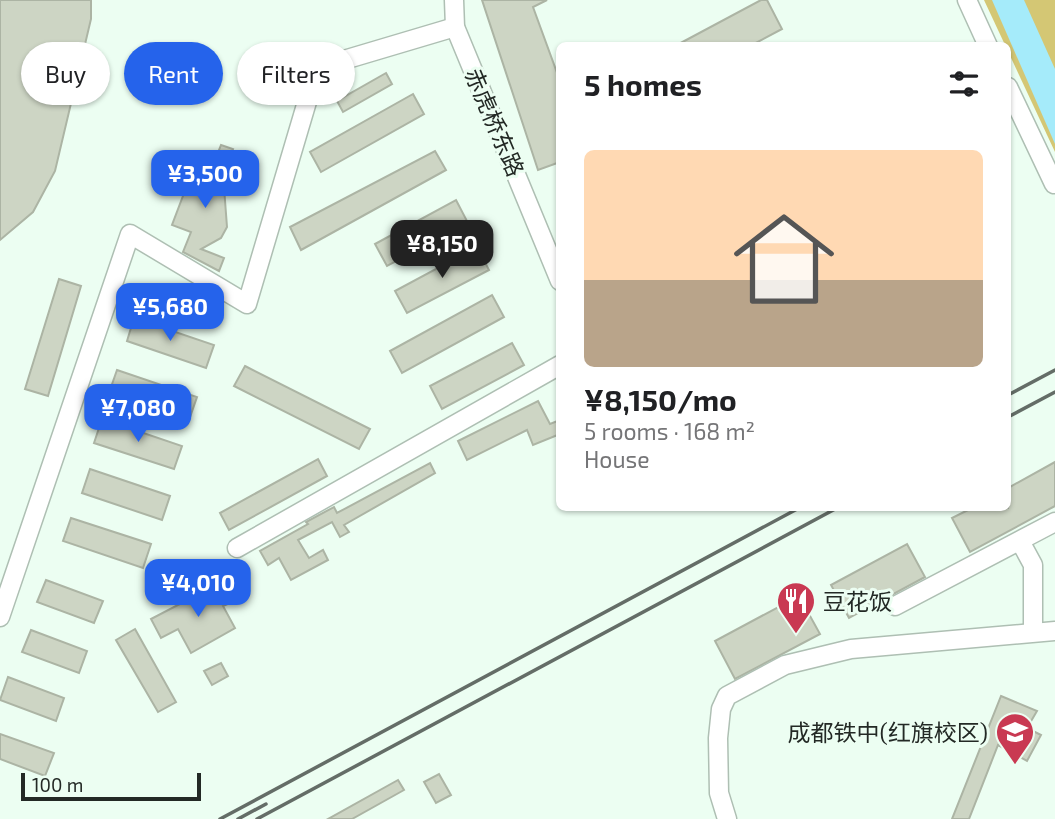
<!DOCTYPE html>
<meta charset="utf-8">
<style>
body{margin:0;font-family:"Exo 2","Noto Sans SC",sans-serif;background:#f2f2f2;color:#202124;height:100vh;display:flex;flex-direction:column;font-size:26px;white-space:nowrap}
*{box-sizing:border-box;margin:0}
p{font-size:23px;color:#757577}
.icon{flex:none;width:38px;height:38px;fill:none;stroke:currentColor;stroke-width:2;stroke-linecap:round;stroke-linejoin:round}
.map{position:relative;flex:1;overflow:hidden}
.drawer{position:absolute;left:556px;top:42px;width:455px;height:469px;display:flex;flex-direction:column;background:#fff;border-radius:10px;box-shadow:0 2px 5px #0004}
.drawer>*{flex:none}
.banner{position:absolute;left:21px;top:42px;width:430px;height:63px;display:flex;gap:14px}
.scale{position:absolute;left:21px;bottom:18px;width:180px;box-sizing:border-box;padding-left:7px;border:4px solid #232925;border-top:0;font-size:19px;line-height:24px;white-space:nowrap;color:#232925;-webkit-text-stroke:5px #ecfef2;paint-order:stroke}
.price{position:absolute;translate:-50% -60px;padding:0 16px;border-radius:14px;background:#2563eb;color:#fff;font-size:23px;line-height:46px;filter:drop-shadow(0 2px 4px #0008)}
.price::after{content:'';position:absolute;left:50%;top:42px;width:21px;height:16px;margin-left:-10px;background:inherit;clip-path:polygon(0 0,100% 0,50% 100%)}
.price.on{background:#222;color:#fff}
ul{padding:0;list-style:none}
li{display:grid;align-content:center;gap:14px;height:371px;padding:0 28px}
li+li{border-top:2px solid #e0e0e0}
li span{display:grid;place-items:center;height:217px;border-radius:10px;color:#555}
li>.icon{margin-inline-start:auto}
span .icon{width:126px;height:126px;fill:#fffc;stroke-width:1}
li b{font-size:30px}
h2{display:flex;justify-content:space-between;align-items:center;height:84px;padding:0 28px;font-size:30px}
.tag{padding:0 24px;border-radius:32px;background:#fff;box-shadow:0 2px 5px #0004;font-size:24px;line-height:63px}
.tag.on{background:#2563eb;color:#fff}
.map>svg:first-child{display:block}
.green{fill:#d4c774}
.water{fill:#a5ebfa}
.building{fill:#cdd5c4;stroke:#acb4a4;stroke-width:2}
.lines{fill:none;stroke-linecap:round;stroke-linejoin:round}
.minor-casing{stroke:#aebfb3;stroke-width:21}
.minor{stroke:#fff;stroke-width:18}
.rail{stroke:#646d67;stroke-width:3.5}
.labels{text-anchor:middle;dominant-baseline:central;stroke-width:6;stroke-linejoin:round;paint-order:stroke}
.street-label{font-size:23px;fill:#232925;stroke:#ecfef2}
.poi-label{font-size:23px;fill:#232925;stroke:#ecfef2;text-anchor:start}
</style>
<div class="map">
<svg width="1055" height="819" viewBox="0 0 1055 819">
<rect width="100%" height="100%" fill="#ecfef2"/>
<path class="green" d="M 984,0 L 1055,0 L 1055,152 Z"/>
<path class="water" d="M 992,0 L 1024,0 L 1055,69 L 1055,144 Z"/>
<g class="building">
<path d="M 0,0 L 91,0 L 91,19 L 55,171 L 33,212 L 0,240 Z"/>
<path d="M 482,0 L 547,0 L 533,7 L 560,81 L 560,162 L 538,170 Z"/>
<path d="M 761,0 L 767,0 L 782,29 L 750,46 L 675,46 Z"/>
<path d="M 386,73 L 392,84 L 343,112 L 337,101 Z"/>
<path d="M 413,94 L 424,114 L 321,172 L 310,152 Z"/>
<path d="M 221,145 L 233,149 L 223,174 L 227,227 L 221,238 L 201,249 L 224,258 L 219,271 L 183,252 L 191,232 L 172,225 L 194,167 L 210,173 Z"/>
<path d="M 435,151 L 446,170 L 301,250 L 290,227 Z"/>
<path d="M 456,200 L 468,223 L 387,266 L 375,244 Z"/>
<path d="M 477,247 L 489,270 L 407,313 L 395,291 Z"/>
<path d="M 59,279 L 81,286 L 48,396 L 25,389 Z"/>
<path d="M 492,295 L 504,317 L 402,373 L 390,351 Z"/>
<path d="M 134,318 L 214,345 L 206,368 L 127,341 Z"/>
<path d="M 512,343 L 524,365 L 442,409 L 430,386 Z"/>
<path d="M 245,366 L 370,429 L 359,449 L 234,386 Z"/>
<path d="M 117,370 L 197,397 L 189,420 L 109,393 Z"/>
<path d="M 538,401 L 550,424 L 560,420 L 560,434 L 533,445 L 527,430 L 467,460 L 458,441 Z"/>
<path d="M 102,419 L 182,446 L 174,469 L 94,443 Z"/>
<path d="M 318,459 L 327,476 L 229,530 L 220,513 Z"/>
<path d="M 1055,462 L 1055,506 L 970,552 L 952,518 L 972,508 L 1008,508 L 1008,488 Z"/>
<path d="M 430,463 L 435,473 L 344,525 L 349,532 L 340,537 L 332,522 L 298,540 L 309,558 L 323,550 L 328,560 L 291,580 L 279,558 L 268,565 L 260,551 L 308,524 L 306,522 L 334,507 L 337,513 Z"/>
<path d="M 90,469 L 170,496 L 162,520 L 82,493 Z"/>
<path d="M 71,518 L 151,544 L 143,568 L 63,541 Z"/>
<path d="M 907,544 L 925,577 L 849,618 L 831,585 Z"/>
<path d="M 46,580 L 103,601 L 94,623 L 37,602 Z"/>
<path d="M 220,583 L 230,603 L 223,606 L 235,628 L 191,653 L 178,629 L 161,638 L 151,619 Z"/>
<path d="M 799,596 L 820,634 L 735,679 L 715,641 Z"/>
<path d="M 135,629 L 176,702 L 158,712 L 116,640 Z"/>
<path d="M 31,630 L 87,651 L 79,673 L 22,652 Z"/>
<path d="M 221,663 L 228,676 L 212,685 L 204,671 Z"/>
<path d="M 8,677 L 64,698 L 56,721 L 0,700 Z"/>
<path d="M 1001,696 L 1037,711 L 1027,728 L 1041,735 L 1027,761 L 998,745 L 969,819 L 952,819 Z"/>
<path d="M 0,734 L 54,753 L 45,776 L 0,759 Z"/>
<path d="M 439,774 L 451,795 L 436,803 L 424,782 Z"/>
<path d="M 398,780 L 404,790 L 352,819 L 328,819 Z"/>
</g>
<g class="lines">
<defs>
<g id="minor">
<path d="M 454,0 L 455,27 L 560,281"/>
<path d="M 967,0 L 988,46"/>
<path d="M 1008,87 L 1054,184"/>
<path d="M 1020,541 L 1033,565 L 1033,631"/>
<path d="M 237,548 L 560,365"/>
<path d="M 895,606 L 1055,522"/>
<path d="M 0,617 L 130,234 L 247,304 L 317,68 L 455,27"/>
<path d="M 727,819 L 719,793 L 718,738 L 721,709 L 727,696 L 785,665 L 851,649 L 1055,631"/>
</g>
</defs>
<use href="#minor" class="minor-casing"/>
<use href="#minor" class="minor"/>
<g class="rail">
<path d="M 1008,395 L 1055,370"/>
<path d="M 1008,417 L 1055,392"/>
<path d="M 220,819 L 799,508"/>
<path d="M 238,819 L 266,804"/>
<path d="M 257,819 L 837,508"/>
</g>
</g>
<defs>
<symbol id="restaurant-pin" viewBox="-11 -11 22 30"><path d="M0 17L-7.5 6A9.5 9.5 0 1 1 7.5 6Z" fill="#c93952" stroke="#ecfef2"/><path d="M-5-6h1v4h1v-4h1v4h1v-4h1v5L-1.5 .5V6h-2V.5L-5-1ZM5-6V6H3V1.5H1.5Q1.5-4 5-6Z" fill="#fff"/></symbol>
<symbol id="school-pin" viewBox="-11 -11 22 30"><path d="M0 17L-7.5 6A9.5 9.5 0 1 1 7.5 6Z" fill="#c93952" stroke="#ecfef2"/><path d="M0-5L7-2L0 1L-7-2ZM-4 1L0 2.5L4 1V4Q0 6-4 4Z" fill="#fff"/></symbol>
</defs>
<g fill-rule="evenodd">
<use href="#restaurant-pin" x="774" y="579" width="44" height="60"/>
<use href="#school-pin" x="993" y="710" width="44" height="60"/>
</g>
<g class="labels">
<g class="street-label">
<text transform="translate(495 122) rotate(67)">赤虎桥东路</text>
</g>
<g class="poi-label">
<text x="823" y="601">豆花饭</text>
<text x="988" y="732" text-anchor="end">成都铁中(红旗校区)</text>
</g>
</g>
</svg>
<div class="scale">100 m</div>
<b class="price" style="left:205px;top:210px">¥3,500</b>
<b class="price on" style="left:442px;top:280px">¥8,150</b>
<b class="price" style="left:170px;top:343px">¥5,680</b>
<b class="price" style="left:138px;top:444px">¥7,080</b>
<b class="price" style="left:198px;top:619px">¥4,010</b>
<div class="banner">
<a class="tag">Buy</a>
<a class="tag on">Rent</a>
<a class="tag">Filters</a>
</div>
<section class="drawer">
<h2>5 homes<svg class="icon" aria-label="filters" viewBox="0 0 24 24"><path d="M4 7h16M4 17h16"/><circle cx="9" cy="7" r="2"/><circle cx="15" cy="17" r="2"/></svg></h2>
<ul>
<li><span style="background:linear-gradient(#ffd9b3 60%,#b9a48a 0)"><svg class="icon" aria-label="home" viewBox="0 0 24 24"><path d="M3 11l9-7 9 7M6 9v11h12V9"/></svg></span><div><b>¥8,150/mo</b><p>5 rooms · 168 m²</p><p>House</p></div></li>
</ul>
</section>
</div>
